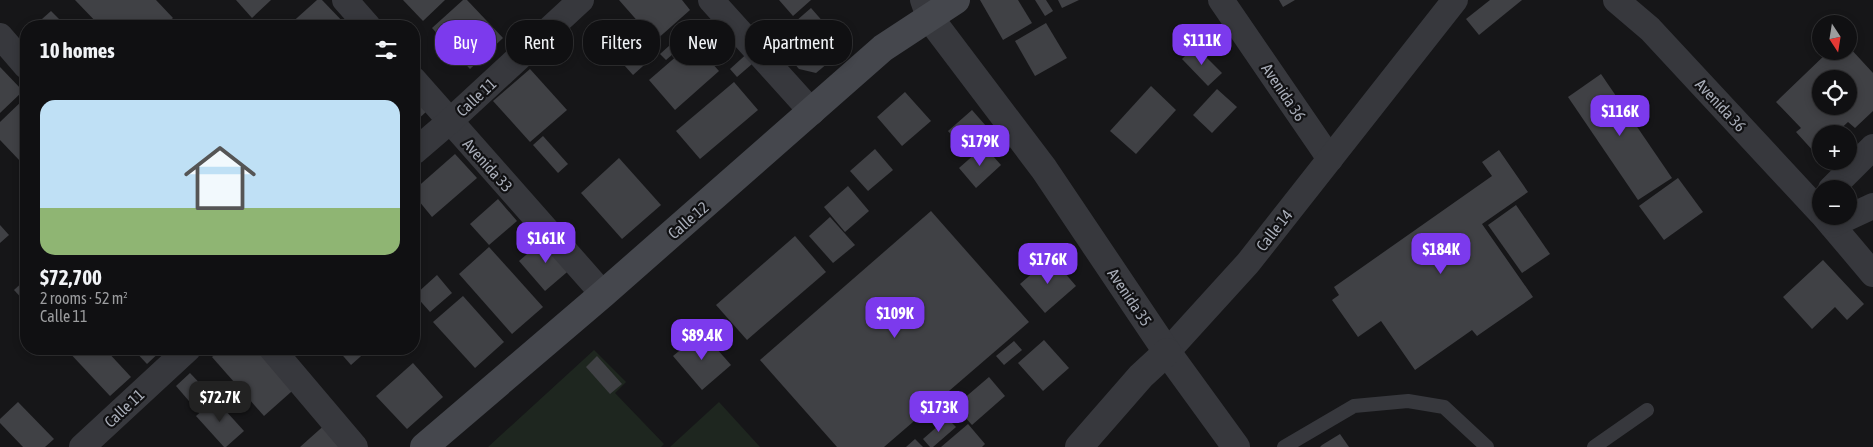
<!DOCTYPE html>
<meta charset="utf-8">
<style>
body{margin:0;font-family:"Asap Condensed",sans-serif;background:#1e1e20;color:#f1f3f6;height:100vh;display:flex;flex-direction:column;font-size:19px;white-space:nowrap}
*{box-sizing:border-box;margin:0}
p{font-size:16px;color:#9c9d9f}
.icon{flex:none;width:28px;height:28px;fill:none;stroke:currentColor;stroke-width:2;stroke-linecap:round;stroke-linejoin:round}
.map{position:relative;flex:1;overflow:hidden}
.sheet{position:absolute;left:20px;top:20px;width:400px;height:335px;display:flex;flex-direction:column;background:#101012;border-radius:20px;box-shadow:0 2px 8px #0003,0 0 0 1px #303032}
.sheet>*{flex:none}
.guide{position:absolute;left:435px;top:20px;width:475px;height:45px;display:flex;gap:10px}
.needle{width:32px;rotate:168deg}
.fabs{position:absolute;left:1812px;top:15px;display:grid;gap:10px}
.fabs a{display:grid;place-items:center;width:45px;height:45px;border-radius:50%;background:#101012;box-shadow:0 2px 8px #0003,0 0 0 1px #303032;font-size:25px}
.price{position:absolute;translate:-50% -42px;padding:0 11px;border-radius:10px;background:#7c3aed;color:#fff;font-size:16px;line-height:32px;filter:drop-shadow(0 1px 2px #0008)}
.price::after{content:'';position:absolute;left:50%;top:30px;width:15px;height:11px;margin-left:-8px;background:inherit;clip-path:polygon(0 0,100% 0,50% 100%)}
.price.current{background:#222;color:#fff}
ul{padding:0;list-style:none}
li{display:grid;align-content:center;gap:10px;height:265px;padding:0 20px}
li+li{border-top:1px solid #303032}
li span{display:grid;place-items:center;height:155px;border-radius:15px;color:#555}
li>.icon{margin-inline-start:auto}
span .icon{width:90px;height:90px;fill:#fffc;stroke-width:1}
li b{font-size:21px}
h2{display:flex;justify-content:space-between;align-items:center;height:60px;padding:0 20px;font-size:21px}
.chip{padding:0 18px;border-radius:20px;background:#101012;box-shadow:0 2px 8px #0003,0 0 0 1px #303032;font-size:18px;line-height:45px}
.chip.current{background:#7c3aed;color:#fff}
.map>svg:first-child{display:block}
.green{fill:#1e261f}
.building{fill:#404145;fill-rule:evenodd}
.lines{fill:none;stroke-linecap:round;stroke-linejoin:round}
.service{stroke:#37383d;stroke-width:14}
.minor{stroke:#37383d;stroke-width:26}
.tertiary{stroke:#37383d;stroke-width:28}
.secondary{stroke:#45474d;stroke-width:28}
.labels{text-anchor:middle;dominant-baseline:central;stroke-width:4.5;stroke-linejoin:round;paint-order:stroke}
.street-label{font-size:16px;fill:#a8adb8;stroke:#111113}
</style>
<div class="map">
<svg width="1873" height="447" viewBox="0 0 1873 447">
<rect width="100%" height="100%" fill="#161618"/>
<g class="green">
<path d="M 594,350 L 626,382 L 615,393 L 664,444 L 661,447 L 488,447 Z"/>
<path d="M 719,402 L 760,447 L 670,447 Z"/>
</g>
<g class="building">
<path d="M 75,0 L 156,0 L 173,18 L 164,26 L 100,26 Z"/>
<path d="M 236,0 L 271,0 L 252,18 Z"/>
<path d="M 317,0 L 322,0 L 347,26 L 288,26 Z"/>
<path d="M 403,0 L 445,0 L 423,21 Z"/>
<path d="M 463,0 L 467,0 L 503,38 L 470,69 L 432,28 Z"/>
<path d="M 619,0 L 682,0 L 690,10 L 655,41 Z"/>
<path d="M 779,0 L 811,0 L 793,16 Z"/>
<path d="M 980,0 L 1018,0 L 1032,23 L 1003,40 Z"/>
<path d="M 1035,0 L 1046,0 L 1053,11 L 1045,16 Z"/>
<path d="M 1058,0 L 1079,0 L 1062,8 Z"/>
<path d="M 1279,0 L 1295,0 L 1283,7 Z"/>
<path d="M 1490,0 L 1522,0 L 1479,35 L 1466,19 Z"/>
<path d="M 811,8 L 846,48 L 816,73 L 799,69 L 774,40 Z"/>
<path d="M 51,11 L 66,26 L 48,26 L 42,19 Z"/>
<path d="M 619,20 L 652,58 L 633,75 L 599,37 Z"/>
<path d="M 698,20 L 704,27 L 666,60 L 660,54 Z"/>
<path d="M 1046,23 L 1067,58 L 1035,76 L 1015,41 Z"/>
<path d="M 693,42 L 719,71 L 675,110 L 649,80 Z"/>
<path d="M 1195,46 L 1222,73 L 1208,86 L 1182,59 Z"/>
<path d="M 1849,47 L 1873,73 L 1873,111 L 1855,128 L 1848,122 L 1835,134 L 1821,134 L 1821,147 L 1815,153 L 1796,132 L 1801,128 L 1776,102 L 1829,51 L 1849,51 ZM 1821,79 L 1849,79 L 1849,106 L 1821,106 Z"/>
<path d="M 751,50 L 759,58 L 737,77 L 730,69 Z"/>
<path d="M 0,67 L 23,91 L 0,113 Z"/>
<path d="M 530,69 L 567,110 L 530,142 L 493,101 Z"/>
<path d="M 1601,74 L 1672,178 L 1638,200 L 1568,97 Z"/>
<path d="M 734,82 L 758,110 L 700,159 L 676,131 Z"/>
<path d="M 1151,86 L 1176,110 L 1136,154 L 1110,131 Z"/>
<path d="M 1217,89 L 1237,107 L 1212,133 L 1193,115 Z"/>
<path d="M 905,92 L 931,121 L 902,146 L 877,117 Z"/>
<path d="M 414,96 L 427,111 L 414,123 Z"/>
<path d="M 26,97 L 26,157 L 21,162 L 0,140 L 0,122 Z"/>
<path d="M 972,110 L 993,134 L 969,155 L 948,131 Z"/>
<path d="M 543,136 L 568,164 L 558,173 L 533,145 Z"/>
<path d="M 984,146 L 1001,165 L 976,188 L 959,168 Z"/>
<path d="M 875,149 L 893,170 L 868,191 L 850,171 Z"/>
<path d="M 1499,150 L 1528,192 L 1482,224 L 1533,297 L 1477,336 L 1472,330 L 1415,370 L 1381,321 L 1358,337 L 1332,300 L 1339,295 L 1334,287 L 1492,176 L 1482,162 Z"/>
<path d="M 455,154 L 477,178 L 432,217 L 414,195 L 414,190 Z"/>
<path d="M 619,158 L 661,205 L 622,239 L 581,193 Z"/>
<path d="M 1678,178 L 1703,212 L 1664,240 L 1639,206 Z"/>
<path d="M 848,186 L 869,211 L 845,232 L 824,207 Z"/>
<path d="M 498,199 L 517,221 L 489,245 L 470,224 Z"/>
<path d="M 1516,205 L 1550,254 L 1522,273 L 1488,225 Z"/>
<path d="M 931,211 L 1029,322 L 884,447 L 837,447 L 760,360 Z"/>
<path d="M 830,217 L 855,245 L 833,263 L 809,236 Z"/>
<path d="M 0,225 L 9,235 L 0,243 Z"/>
<path d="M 795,236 L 826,272 L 747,340 L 716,305 Z"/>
<path d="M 547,237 L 573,267 L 545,291 L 519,261 Z"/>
<path d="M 489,247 L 543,307 L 512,334 L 459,274 Z"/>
<path d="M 1051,257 L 1076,286 L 1045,313 L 1020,284 Z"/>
<path d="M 1823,260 L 1864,304 L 1847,320 L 1835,307 L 1812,329 L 1783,297 Z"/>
<path d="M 437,275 L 452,293 L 430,312 L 415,295 Z"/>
<path d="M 26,279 L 26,303 L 14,290 Z"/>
<path d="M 463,296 L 504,342 L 475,368 L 433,322 Z"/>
<path d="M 702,332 L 731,365 L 702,390 L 673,356 Z"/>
<path d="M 1044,340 L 1069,368 L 1043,391 L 1018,363 Z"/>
<path d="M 1014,341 L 1022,350 L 1004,365 L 996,356 Z"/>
<path d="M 66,349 L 105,349 L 131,377 L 110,396 Z"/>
<path d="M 133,349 L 163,349 L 147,364 Z"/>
<path d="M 221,349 L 269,349 L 300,384 L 264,416 L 212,357 Z"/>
<path d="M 337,349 L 369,349 L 351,365 Z"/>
<path d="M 597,356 L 622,384 L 610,394 L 586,367 Z"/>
<path d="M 413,363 L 443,397 L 407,429 L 376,396 Z"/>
<path d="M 190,373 L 210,394 L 195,408 L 176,386 Z"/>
<path d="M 989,377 L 1005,396 L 972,425 L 955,406 Z"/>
<path d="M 215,399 L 244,431 L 226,447 L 224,447 L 196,416 Z"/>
<path d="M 18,402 L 54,439 L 45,447 L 23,447 L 0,423 L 0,419 Z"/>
<path d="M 947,418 L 956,427 L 933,447 L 930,447 L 923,439 Z"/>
<path d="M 328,422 L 350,447 L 300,447 Z"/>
<path d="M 968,424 L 985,444 L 982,447 L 941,447 Z"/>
<path d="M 1340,434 L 1349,447 L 1320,447 L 1322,445 Z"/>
<path d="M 915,439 L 923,447 L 906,447 Z"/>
</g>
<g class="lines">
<g class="service">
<path d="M 1284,447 L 1354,406 L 1408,401 L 1444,407 L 1487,447"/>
<path d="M 1594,447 L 1647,410"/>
</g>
<g class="minor">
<path d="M 345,0 L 368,26"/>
<path d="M 711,0 L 812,112"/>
<path d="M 923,0 L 929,17"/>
<path d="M 1221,0 L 1330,159"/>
<path d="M 1616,0 L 1650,29 L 1821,213"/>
<path d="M 0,36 L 26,66"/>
<path d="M 414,80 L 603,294"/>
<path d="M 414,152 L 449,122 L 581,0"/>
<path d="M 1831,189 L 1873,147"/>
<path d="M 1824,216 L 1873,274"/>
<path d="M 1832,225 L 1873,206"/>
<path d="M 272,349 L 355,447"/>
<path d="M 1167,352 L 1248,263 L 1455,0"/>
<path d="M 82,447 L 188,349"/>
</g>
<g class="tertiary">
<path d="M 929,17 L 1044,169 L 1167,352 L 1236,447"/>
<path d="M 1079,447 L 1141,376 L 1167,352"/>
</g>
<path class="secondary" d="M 424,447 L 603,294 L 883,48 L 956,0"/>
</g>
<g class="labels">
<g class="street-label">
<text transform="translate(1284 92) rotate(56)">Avenida 36</text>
<text transform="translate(476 97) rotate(-43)">Calle 11</text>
<text transform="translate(1721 105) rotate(47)">Avenida 36</text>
<text transform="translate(488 165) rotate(48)">Avenida 33</text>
<text transform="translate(688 220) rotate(-41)">Calle 12</text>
<text transform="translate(1274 230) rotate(-52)">Calle 14</text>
<text transform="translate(1130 297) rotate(56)">Avenida 35</text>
<text transform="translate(124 408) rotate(-43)">Calle 11</text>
</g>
</g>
</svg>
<div class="fabs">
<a><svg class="needle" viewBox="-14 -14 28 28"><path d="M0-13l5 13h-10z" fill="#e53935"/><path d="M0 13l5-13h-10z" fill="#9c9d9f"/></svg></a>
<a><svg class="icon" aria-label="locate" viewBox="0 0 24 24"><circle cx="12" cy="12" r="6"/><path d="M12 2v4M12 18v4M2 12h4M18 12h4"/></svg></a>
<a>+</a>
<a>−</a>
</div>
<b class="price" style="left:1202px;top:66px">$111K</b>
<b class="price" style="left:1620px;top:137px">$116K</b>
<b class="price" style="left:980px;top:167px">$179K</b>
<b class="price" style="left:546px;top:264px">$161K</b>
<b class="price" style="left:1441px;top:275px">$184K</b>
<b class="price" style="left:1048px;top:285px">$176K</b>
<b class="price" style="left:895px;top:339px">$109K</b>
<b class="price" style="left:702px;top:361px">$89.4K</b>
<b class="price current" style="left:220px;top:423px">$72.7K</b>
<b class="price" style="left:939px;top:433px">$173K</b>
<div class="guide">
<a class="chip current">Buy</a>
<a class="chip">Rent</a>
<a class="chip">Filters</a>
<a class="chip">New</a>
<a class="chip">Apartment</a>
</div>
<section class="sheet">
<h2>10 homes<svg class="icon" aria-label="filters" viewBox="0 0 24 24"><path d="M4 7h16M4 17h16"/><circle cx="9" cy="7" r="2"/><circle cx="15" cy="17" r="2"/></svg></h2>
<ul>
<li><span style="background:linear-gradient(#bfe0f5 70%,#8fb573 0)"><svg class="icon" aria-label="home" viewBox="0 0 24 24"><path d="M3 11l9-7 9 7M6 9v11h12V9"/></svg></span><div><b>$72,700</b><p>2 rooms · 52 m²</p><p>Calle 11</p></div></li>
</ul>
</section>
</div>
